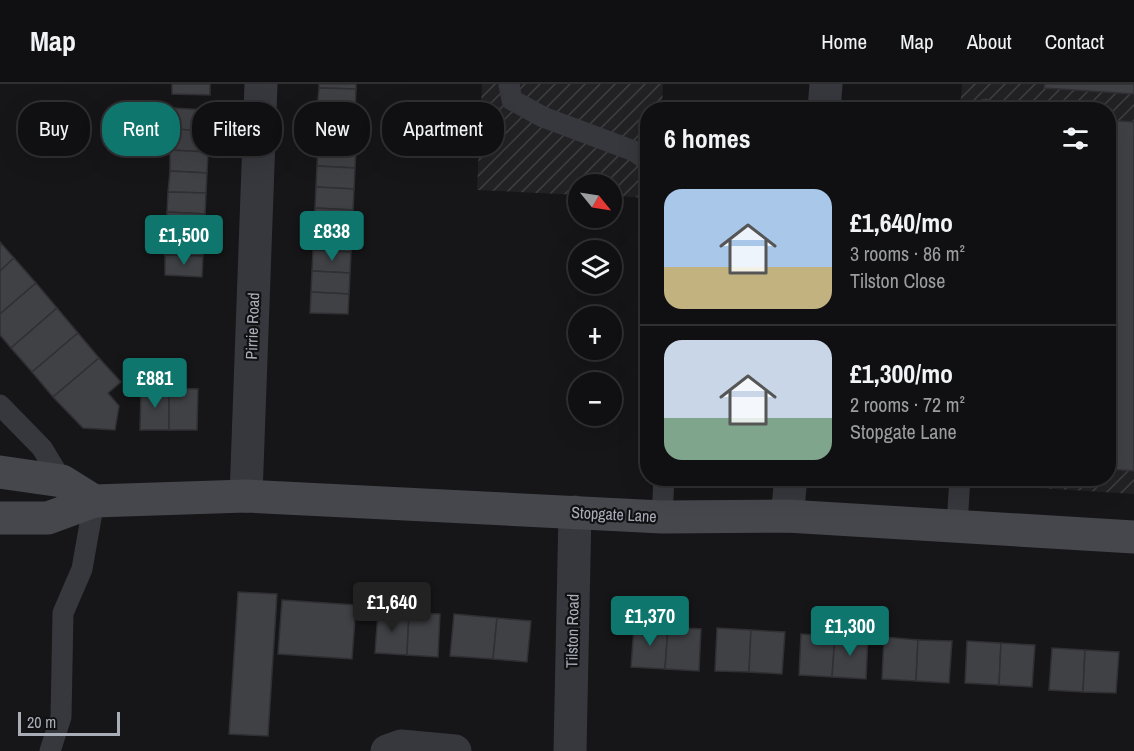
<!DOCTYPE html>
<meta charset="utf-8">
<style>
body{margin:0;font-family:"Archivo Narrow",sans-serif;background:#1e1e20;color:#f1f3f6;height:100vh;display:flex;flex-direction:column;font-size:22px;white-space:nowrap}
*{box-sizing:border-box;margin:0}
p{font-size:20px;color:#9c9d9f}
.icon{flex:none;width:33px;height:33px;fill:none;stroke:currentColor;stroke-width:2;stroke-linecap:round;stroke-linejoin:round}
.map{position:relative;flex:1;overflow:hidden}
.sheet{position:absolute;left:640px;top:18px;width:476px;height:384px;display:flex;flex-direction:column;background:#101012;border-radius:24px;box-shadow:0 6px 24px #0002,0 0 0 2px #303032}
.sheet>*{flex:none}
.banner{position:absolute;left:18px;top:18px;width:532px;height:54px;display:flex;gap:12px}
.needle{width:39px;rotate:120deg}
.tools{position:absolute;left:568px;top:90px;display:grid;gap:12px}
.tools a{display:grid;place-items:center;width:54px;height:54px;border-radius:50%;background:#101012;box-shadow:0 6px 24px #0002,0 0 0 2px #303032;font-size:30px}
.scale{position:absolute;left:18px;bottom:15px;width:102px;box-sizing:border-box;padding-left:6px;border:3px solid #a8adb8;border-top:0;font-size:16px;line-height:21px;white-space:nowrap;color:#a8adb8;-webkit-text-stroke:4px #111113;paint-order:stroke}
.price{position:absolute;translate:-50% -51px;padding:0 14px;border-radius:6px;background:#0f766e;color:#fff;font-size:20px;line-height:39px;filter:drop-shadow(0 2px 3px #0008)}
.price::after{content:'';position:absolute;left:50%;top:36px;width:18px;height:14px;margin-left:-9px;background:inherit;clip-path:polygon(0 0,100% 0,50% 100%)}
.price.on{background:#222;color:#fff}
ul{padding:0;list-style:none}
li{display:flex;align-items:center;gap:18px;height:150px;padding:0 24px}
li+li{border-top:2px solid #303032}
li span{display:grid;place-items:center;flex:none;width:168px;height:120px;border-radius:18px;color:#555}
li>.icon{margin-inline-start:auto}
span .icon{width:72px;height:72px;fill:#fffc;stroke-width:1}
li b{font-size:26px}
h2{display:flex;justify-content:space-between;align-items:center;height:72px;padding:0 24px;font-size:26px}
.pill{padding:0 21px;border-radius:24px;background:#101012;box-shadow:0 6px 24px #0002,0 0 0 2px #303032;font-size:21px;line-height:54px}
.pill.on{background:#0f766e;color:#fff}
header{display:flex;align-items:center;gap:36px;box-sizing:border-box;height:84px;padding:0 30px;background:#101012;border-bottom:2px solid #303032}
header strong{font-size:28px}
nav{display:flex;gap:33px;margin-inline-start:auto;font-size:21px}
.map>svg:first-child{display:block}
.industrial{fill:url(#industrial-furrows)}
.building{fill:#404145;stroke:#303034;stroke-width:1.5}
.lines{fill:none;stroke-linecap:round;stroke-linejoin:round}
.lane{stroke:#37383d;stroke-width:21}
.street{stroke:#37383d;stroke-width:33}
.secondary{stroke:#45474d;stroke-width:33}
.labels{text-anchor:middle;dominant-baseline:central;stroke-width:4.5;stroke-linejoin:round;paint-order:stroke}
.street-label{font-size:16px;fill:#a8adb8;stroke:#111113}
</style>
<header>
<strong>Map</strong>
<nav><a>Home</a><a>Map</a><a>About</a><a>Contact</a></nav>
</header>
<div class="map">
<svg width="1134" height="667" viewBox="0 0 1134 667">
<defs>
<pattern id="industrial-furrows" width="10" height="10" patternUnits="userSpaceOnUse" patternTransform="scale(1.5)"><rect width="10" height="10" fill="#222225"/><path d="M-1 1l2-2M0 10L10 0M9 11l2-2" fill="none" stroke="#3f3f43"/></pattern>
</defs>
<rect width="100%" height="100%" fill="#161618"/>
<g class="industrial">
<path d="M 482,0 L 663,0 L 662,25 L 648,26 L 648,114 L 612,112 L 612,100 L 579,100 L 579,111 L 477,106 Z"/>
<path d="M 962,0 L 1134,0 L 1134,410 L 932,397 L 933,394 L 1108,394 L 1108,26 L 960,25 Z"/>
</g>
<g class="building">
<path d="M 172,0 L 210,0 L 210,11 L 172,10 Z"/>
<path d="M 319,0 L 356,0 L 356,5 L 319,4 Z"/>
<path d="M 1045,0 L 1134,0 L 1134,10 L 1044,4 Z"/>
<path d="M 319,4 L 356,5 L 355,26 L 317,25 Z"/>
<path d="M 172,24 L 210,26 L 209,47 L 171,45 Z"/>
<path d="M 1108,36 L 1134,38 L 1134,387 L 1108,385 Z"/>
<path d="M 319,40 L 357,42 L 356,63 L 318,61 Z"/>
<path d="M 171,45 L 209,47 L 208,68 L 170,66 Z"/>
<path d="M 318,61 L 356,63 L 355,84 L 317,82 Z"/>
<path d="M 170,66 L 208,68 L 207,89 L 170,87 Z"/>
<path d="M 317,82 L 355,84 L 354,105 L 316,103 Z"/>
<path d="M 170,87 L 207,89 L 206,109 L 168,108 Z"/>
<path d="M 316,103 L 354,105 L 353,126 L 315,124 Z"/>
<path d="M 168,108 L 206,109 L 205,130 L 167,128 Z"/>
<path d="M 315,124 L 353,126 L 352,147 L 314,145 Z"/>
<path d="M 167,128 L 205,130 L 204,151 L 166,149 Z"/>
<path d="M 314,145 L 352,147 L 351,168 L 313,166 Z"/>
<path d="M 166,149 L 204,151 L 203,172 L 165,171 Z"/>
<path d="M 0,158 L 14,174 L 0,187 Z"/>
<path d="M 313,166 L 351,168 L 350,189 L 312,187 Z"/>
<path d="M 165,171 L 203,172 L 202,193 L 165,191 Z"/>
<path d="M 14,174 L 36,199 L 0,230 L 0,187 Z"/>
<path d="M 312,187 L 350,189 L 349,210 L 311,208 Z"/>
<path d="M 36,199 L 57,224 L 11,264 L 0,251 L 0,230 Z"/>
<path d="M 311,208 L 349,210 L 348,230 L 310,229 Z"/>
<path d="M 57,224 L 78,249 L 32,288 L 11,264 Z"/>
<path d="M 78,249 L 99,274 L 53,313 L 32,288 Z"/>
<path d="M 99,274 L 121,298 L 108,309 L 119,322 L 115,346 L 83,344 L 53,313 Z"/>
<path d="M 141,304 L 169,304 L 169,346 L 140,346 Z"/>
<path d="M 169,304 L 198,305 L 197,346 L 169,346 Z"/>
<path d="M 238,508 L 277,510 L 268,652 L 229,650 Z"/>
<path d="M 282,516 L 356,521 L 352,575 L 278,570 Z"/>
<path d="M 378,527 L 409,529 L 407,571 L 375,569 Z"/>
<path d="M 409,529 L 440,530 L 438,573 L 407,571 Z"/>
<path d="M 454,530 L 497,534 L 493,575 L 450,572 Z"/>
<path d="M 497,534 L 531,537 L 527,578 L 493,575 Z"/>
<path d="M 634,542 L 668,543 L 665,585 L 631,583 Z"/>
<path d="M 668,543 L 701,545 L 699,587 L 665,585 Z"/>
<path d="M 717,544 L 751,546 L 749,588 L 715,587 Z"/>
<path d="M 751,546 L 785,548 L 782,590 L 749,588 Z"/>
<path d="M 801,550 L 835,552 L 832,593 L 799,591 Z"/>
<path d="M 835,552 L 868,553 L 866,595 L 832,593 Z"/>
<path d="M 884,553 L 918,556 L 916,597 L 882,595 Z"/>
<path d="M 918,556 L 952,557 L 949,599 L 916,597 Z"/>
<path d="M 967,557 L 1001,559 L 999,601 L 965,599 Z"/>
<path d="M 1001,559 L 1035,561 L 1032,603 L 999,601 Z"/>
<path d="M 1052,564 L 1085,566 L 1083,608 L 1049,606 Z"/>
<path d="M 1085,566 L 1119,568 L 1116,609 L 1083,608 Z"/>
</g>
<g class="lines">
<g class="lane">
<path d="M 509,0 L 512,16 L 543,33 L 634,67 L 648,77"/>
<path d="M 986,26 L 986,25"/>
<path d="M 0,321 L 42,364 L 62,397"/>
<path d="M 662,433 L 664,394"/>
<path d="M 957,441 L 960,394"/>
<path d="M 50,667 L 61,633 L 63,529 L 82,485 L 94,417"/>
</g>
<g class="street">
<path d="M 824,26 L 826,0"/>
<path d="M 246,412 L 261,0"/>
<path d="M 787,432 L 791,394"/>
<path d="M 387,667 L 401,662 L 455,667"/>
<path d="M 570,667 L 575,428"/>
</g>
<g class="secondary">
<path d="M 0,388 L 62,397 L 94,417"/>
<path d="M 0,434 L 48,434 L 94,417 L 246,412 L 662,433 L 787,432 L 1134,453"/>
</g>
</g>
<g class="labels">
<g class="street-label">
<text transform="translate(252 242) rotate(-88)">Pirrie Road</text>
<text transform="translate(614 430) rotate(3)">Stopgate Lane</text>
<text transform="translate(572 547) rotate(-89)">Tilston Road</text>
</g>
</g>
</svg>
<div class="tools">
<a><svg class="needle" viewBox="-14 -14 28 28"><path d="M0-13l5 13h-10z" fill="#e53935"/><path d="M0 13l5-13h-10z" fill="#9c9d9f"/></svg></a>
<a><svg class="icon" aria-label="layers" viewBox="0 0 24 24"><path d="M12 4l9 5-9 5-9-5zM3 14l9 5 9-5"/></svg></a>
<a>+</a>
<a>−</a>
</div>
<div class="scale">20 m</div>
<b class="price" style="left:332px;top:178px">£838</b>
<b class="price" style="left:184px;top:182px">£1,500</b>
<b class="price" style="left:155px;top:325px">£881</b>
<b class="price on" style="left:392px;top:549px">£1,640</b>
<b class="price" style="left:650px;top:563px">£1,370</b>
<b class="price" style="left:850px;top:573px">£1,300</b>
<div class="banner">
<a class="pill">Buy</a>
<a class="pill on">Rent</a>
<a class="pill">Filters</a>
<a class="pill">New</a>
<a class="pill">Apartment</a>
</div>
<section class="sheet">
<h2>6 homes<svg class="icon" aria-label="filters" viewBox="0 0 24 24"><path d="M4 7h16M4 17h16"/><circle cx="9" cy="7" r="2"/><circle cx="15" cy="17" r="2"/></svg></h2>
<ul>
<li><span style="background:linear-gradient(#a9c7e8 65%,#c2b280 0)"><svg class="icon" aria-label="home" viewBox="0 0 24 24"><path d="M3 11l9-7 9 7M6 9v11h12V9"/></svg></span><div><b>£1,640/mo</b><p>3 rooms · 86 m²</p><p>Tilston Close</p></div></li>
<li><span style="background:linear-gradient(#c9d6e8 65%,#7fa58c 0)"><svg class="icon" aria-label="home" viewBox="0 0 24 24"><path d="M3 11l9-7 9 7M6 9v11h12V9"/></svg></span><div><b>£1,300/mo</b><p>2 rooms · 72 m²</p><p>Stopgate Lane</p></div></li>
</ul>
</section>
</div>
